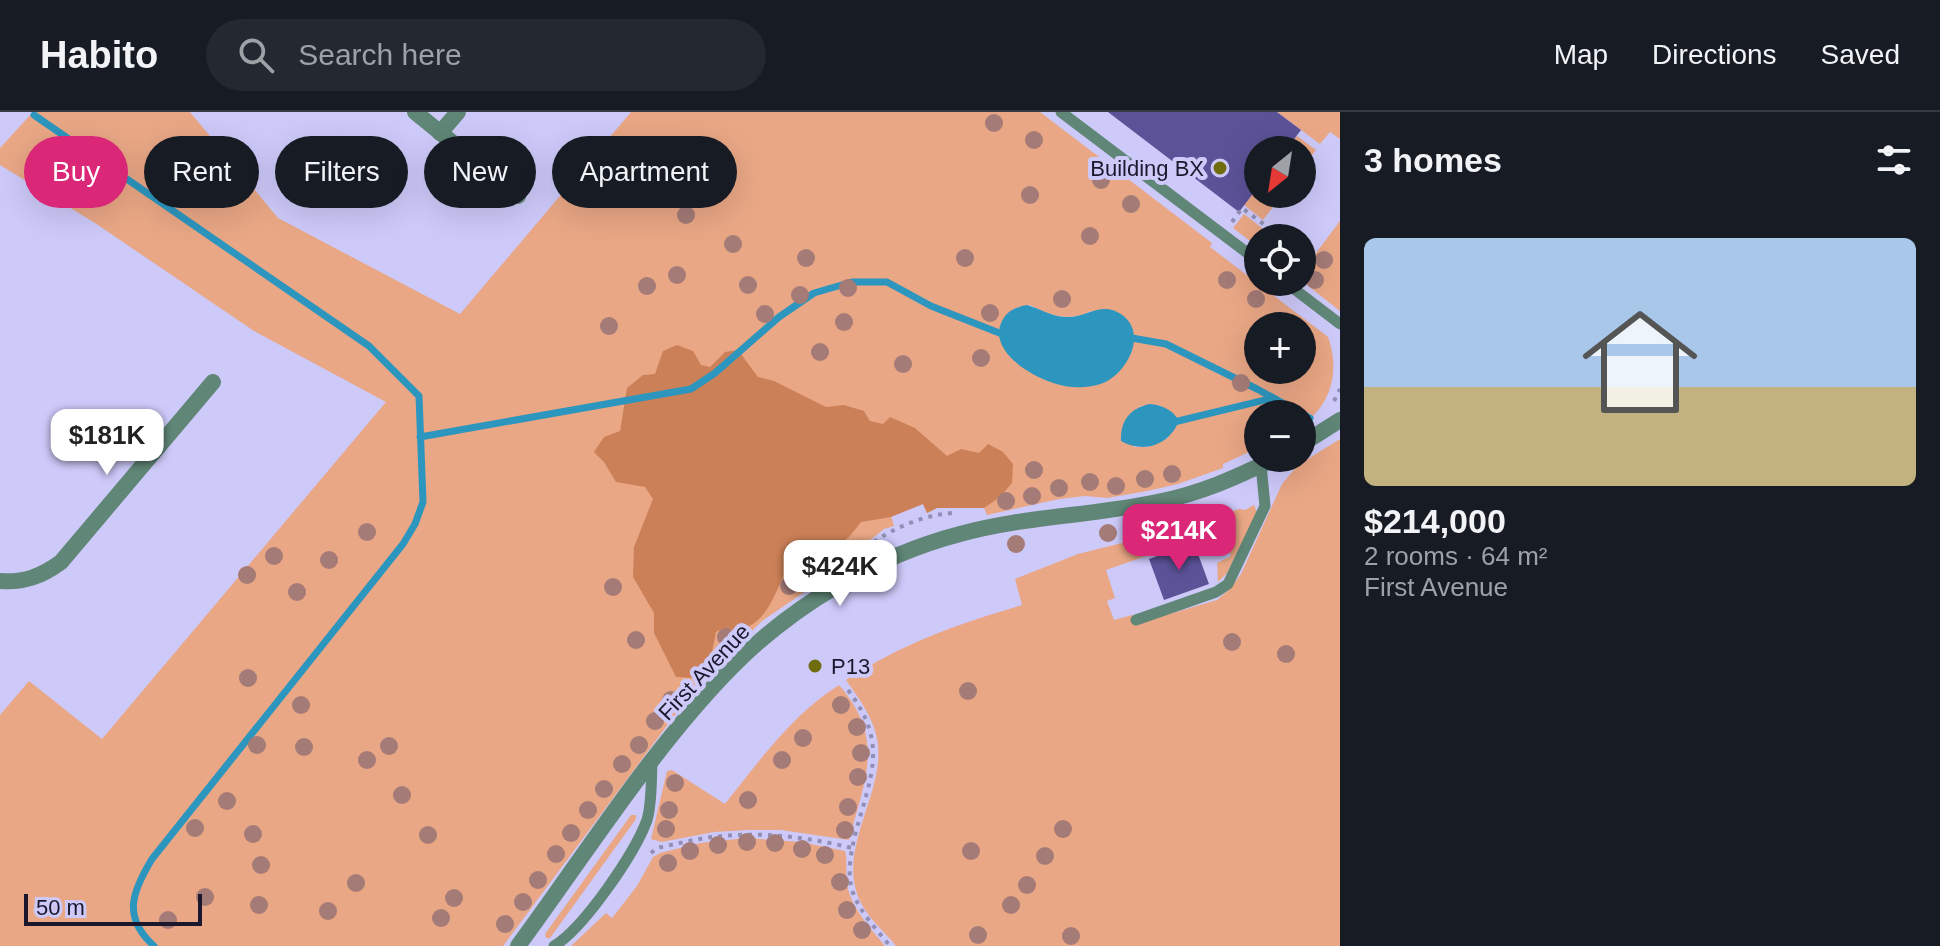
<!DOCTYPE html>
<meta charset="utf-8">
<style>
body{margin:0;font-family:Arial,sans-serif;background:#242831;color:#f1f3f6;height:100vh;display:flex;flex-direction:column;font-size:30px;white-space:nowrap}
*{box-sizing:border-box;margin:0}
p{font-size:26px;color:#9ea1a6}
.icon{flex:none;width:44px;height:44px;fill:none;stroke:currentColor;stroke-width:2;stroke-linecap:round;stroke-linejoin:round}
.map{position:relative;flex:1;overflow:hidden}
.drawer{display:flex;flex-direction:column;background:#171b24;width:600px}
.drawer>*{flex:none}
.hud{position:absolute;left:24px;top:24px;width:760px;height:72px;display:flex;gap:16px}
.needle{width:52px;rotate:210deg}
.fabs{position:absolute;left:1244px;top:24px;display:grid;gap:16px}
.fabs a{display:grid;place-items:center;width:72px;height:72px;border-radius:50%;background:#171b24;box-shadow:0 8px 32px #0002;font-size:40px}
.scale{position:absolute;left:24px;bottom:20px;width:178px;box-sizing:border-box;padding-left:8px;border:4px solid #1b182e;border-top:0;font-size:22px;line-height:28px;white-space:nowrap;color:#1b182e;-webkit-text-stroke:6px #cdc9f9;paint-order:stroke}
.price{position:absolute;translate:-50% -68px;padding:0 18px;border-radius:16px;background:#fff;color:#222;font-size:26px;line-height:52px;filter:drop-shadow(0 2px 4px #0008)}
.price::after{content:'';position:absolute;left:50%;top:48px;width:24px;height:18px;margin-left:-12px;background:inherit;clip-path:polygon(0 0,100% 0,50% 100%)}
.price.current{background:#db2777;color:#fff}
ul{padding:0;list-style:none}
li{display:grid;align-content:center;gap:16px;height:424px;padding:0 24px}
li span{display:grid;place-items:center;height:248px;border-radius:12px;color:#555}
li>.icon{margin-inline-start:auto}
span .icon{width:144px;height:144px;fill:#fffc;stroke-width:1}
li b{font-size:34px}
h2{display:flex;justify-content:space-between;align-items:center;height:96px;padding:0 24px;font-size:34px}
.pill{padding:0 28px;border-radius:36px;background:#171b24;box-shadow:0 8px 32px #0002;font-size:28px;line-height:72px}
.pill.current{background:#db2777;color:#fff}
header{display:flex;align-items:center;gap:48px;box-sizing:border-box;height:112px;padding:0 40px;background:#171b24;border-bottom:2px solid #363941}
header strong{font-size:38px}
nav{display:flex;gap:44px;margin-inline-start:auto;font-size:28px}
.search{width:560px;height:72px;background:#242831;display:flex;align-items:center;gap:20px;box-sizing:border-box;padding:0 28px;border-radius:44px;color:#9ea1a6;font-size:30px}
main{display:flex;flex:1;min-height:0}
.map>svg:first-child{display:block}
.green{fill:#e9a785;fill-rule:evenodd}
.forest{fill:#cc8057}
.water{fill:#2d96be}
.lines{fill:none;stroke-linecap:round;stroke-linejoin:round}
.stream{stroke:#2d96be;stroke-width:7}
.building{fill:#5c5298}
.path{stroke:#928fb6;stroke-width:4;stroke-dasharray:4 6;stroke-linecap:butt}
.service{stroke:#5f8676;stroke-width:11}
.minor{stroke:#5f8676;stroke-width:16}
.tree{fill:#a47b77}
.poi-dot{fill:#6f6d0d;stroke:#cdc9f9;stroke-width:3}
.labels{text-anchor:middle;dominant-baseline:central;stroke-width:8;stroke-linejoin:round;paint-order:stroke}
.poi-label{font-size:22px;fill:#1b182e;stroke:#cdc9f9;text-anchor:end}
.street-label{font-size:22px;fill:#1b182e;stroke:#cdc9f9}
</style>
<header>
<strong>Habito</strong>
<div class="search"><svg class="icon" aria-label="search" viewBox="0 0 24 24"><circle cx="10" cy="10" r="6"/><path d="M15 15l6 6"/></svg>Search here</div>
<nav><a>Map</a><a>Directions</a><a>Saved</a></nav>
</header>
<main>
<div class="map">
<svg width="1340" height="834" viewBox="0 0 1340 834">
<rect width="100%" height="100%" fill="#cdc9f9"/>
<g class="green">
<path d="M 33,0 L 190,0 L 278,106 L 460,202 L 631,0 L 1040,0 L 1212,131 L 1210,135 L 1328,225 C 1340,258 1332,293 1302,313 L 1302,302 L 1258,302 L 1258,336 L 1223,352 L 1223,356 L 1178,372 L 1147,379 L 1107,386 L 1085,384 L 1059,387 L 987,403 L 984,396 L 937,396 L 927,401 L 923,392 L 891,404 L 894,414 L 884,417 L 844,449 L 847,454 L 825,466 L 762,509 L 698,572 L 503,834 L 0,834 L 0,603 L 29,569 L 102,627 L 386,290 L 254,219 L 95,111 L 0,53 L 0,36 ZM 1030,193 C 1051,204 1069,210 1091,199 L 1132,239 L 1118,261 L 1077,275 L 1045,268 L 1008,243 L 1007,202 L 1016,196 ZM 1258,214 L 1302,214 L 1302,258 L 1258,258 ZM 1150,292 L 1161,294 L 1168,326 L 1148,335 L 1134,335 L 1139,295 Z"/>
<path d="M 1277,0 L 1340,0 L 1340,27 L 1330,20 L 1320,32 Z"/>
<path d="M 1297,24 L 1316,38 L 1302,56 L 1302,38 L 1286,38 Z"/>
<path d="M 1258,75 L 1258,82 L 1283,82 L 1263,108 L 1244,93 Z"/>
<path d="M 1244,102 L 1275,126 L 1258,126 L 1258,135 L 1233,116 Z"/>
<path d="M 1340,109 L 1340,199 L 1302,169 L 1302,137 L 1313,145 Z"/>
<path d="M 1340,327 L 1340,834 L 896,834 C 885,820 869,807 861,791 C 835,740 883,685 878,634 C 876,609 860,588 846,568 C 906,530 955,513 1022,493 L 1015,467 L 1078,442 L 1190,414 L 1239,397 L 1245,398 L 1254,393 L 1257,400 L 1255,405 L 1227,461 L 1218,470 L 1217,451 L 1231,444 L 1222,422 L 1211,425 L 1209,422 L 1106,458 L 1115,486 L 1107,489 L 1114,508 L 1132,503 L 1136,512 L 1217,488 L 1230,477 L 1241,462 L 1282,372 L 1298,353 Z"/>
<path d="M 839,573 C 886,627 865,667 849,728 L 781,718 L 748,718 L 714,720 L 662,730 L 651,727 L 667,659 L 672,658 L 725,692 C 759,649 792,603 839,573 Z"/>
<path d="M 631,703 L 636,703 L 636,707 L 550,826 L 546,826 L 545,822 Z"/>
<path d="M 746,726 L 801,730 L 845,739 C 848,749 845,761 847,772 C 851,796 870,815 885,834 L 571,834 L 606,801 L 612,806 L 637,774 L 653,745 L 660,741 L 700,731 Z"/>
</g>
<path class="forest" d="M 677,233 L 693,239 L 701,253 L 710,255 L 725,240 L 738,238 L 758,265 L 774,269 L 826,295 L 844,293 L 864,299 L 870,309 L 883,312 L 890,305 L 915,316 L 947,344 L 961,337 L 979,341 L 988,332 L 1003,340 L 1013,352 L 1012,371 L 1000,385 L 984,396 L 937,396 L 927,401 L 923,392 L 891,405 L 861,410 L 849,425 L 797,465 L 786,458 C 776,479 767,512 740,517 C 731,519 725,515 716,520 L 710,550 L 694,566 L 676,565 L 654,521 L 654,501 L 633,465 L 634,435 L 653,387 L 645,375 L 616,370 L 604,350 L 594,340 L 604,325 L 620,319 L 627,276 L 643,263 L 655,262 L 663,239 Z"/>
<g class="water">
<path d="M 1027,193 C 1041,197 1052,205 1067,205 C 1084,206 1098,192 1115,199 C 1148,213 1133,253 1109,268 C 1100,274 1084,276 1073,275 C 1046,274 985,243 1002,209 C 1007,199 1016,195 1027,193 Z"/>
<path d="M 1150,292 C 1162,293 1173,298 1179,309 C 1169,333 1144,342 1121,329 C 1120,309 1130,296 1150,292 Z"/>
</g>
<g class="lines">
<g class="stream">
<path d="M 34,3 L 369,234 L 419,284 L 423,390 L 415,412 L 403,432 L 152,747 C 132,780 122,805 154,834"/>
<path d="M 1126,225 L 1166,232 L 1257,277 L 1310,306"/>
<path d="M 1170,311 L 1273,286"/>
<path d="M 420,325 L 691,277 L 715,261 L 779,205 L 814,181 L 852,170 L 887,170 L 931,194 L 1007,224"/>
</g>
</g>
<g class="building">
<path d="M 1108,0 L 1277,0 L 1301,18 L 1286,38 L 1258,38 L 1258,75 L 1239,100 Z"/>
<path d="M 1194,431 L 1209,472 L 1164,488 L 1149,447 Z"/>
</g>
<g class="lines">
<g class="path">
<path d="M 1232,110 L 1242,96 L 1277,122"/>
<path d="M 1334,289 L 1340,277"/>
<path d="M 874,430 C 895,415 927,402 954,401"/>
<path d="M 848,578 C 889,632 871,663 855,723 C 851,741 847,760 852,778 C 859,799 876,817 890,834"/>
<path d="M 651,741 L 657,736 C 676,732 695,727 713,725 C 760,719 807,725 852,736"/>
</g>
<g class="service">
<path d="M 1061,0 L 1258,149"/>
<path d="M 1285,170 L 1340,212"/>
<path d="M 1136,508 L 1216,480 L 1228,472 L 1265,394 L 1261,353"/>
<path d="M 554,834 C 584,816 635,741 647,708 C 652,691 651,669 652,652"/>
</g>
<g class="minor">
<path d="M 415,0 L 518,84"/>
<path d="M 440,21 L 458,0"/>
<path d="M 1302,332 L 1340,308"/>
<path d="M 0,469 C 24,471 42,464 61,450 L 213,270"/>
<path d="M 518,834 C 585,743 653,635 732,555 C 793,493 876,444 960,422 C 1025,404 1091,404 1157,390 C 1200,382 1237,365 1276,346"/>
</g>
</g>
<g class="tree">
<circle cx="994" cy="11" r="9"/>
<circle cx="1034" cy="28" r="9"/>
<circle cx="722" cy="46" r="9"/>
<circle cx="1101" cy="68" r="9"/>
<circle cx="1030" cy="83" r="9"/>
<circle cx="1131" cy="92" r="9"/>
<circle cx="686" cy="103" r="9"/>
<circle cx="1090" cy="124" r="9"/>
<circle cx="733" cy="132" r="9"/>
<circle cx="806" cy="146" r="9"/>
<circle cx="965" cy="146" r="9"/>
<circle cx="1324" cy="148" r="9"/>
<circle cx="677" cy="163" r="9"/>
<circle cx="1227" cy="168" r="9"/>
<circle cx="1315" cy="168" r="9"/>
<circle cx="748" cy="173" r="9"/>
<circle cx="647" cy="174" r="9"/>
<circle cx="848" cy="176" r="9"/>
<circle cx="800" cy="183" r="9"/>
<circle cx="1062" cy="187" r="9"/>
<circle cx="1256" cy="187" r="9"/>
<circle cx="990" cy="201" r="9"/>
<circle cx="765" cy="202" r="9"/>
<circle cx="844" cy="210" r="9"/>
<circle cx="609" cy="214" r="9"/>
<circle cx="820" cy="240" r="9"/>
<circle cx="981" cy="246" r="9"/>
<circle cx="903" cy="252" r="9"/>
<circle cx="1241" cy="271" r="9"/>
<circle cx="1034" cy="358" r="9"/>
<circle cx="1172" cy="362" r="9"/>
<circle cx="1145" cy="367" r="9"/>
<circle cx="1090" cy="370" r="9"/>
<circle cx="1116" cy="374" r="9"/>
<circle cx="1059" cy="376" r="9"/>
<circle cx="1032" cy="384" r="9"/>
<circle cx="1006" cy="389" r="9"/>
<circle cx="1160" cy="409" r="9"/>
<circle cx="367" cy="420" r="9"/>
<circle cx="1108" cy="421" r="9"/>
<circle cx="1016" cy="432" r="9"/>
<circle cx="274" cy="444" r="9"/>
<circle cx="329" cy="448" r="9"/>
<circle cx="813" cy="458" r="9"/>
<circle cx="247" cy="463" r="9"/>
<circle cx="789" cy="474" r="9"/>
<circle cx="613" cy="475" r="9"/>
<circle cx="297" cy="480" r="9"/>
<circle cx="726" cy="525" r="9"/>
<circle cx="636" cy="528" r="9"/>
<circle cx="1232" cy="530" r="9"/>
<circle cx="1286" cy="542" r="9"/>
<circle cx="248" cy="566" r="9"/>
<circle cx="968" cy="579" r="9"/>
<circle cx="671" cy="588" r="9"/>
<circle cx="301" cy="593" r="9"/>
<circle cx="841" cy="593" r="9"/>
<circle cx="655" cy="609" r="9"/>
<circle cx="857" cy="615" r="9"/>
<circle cx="803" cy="626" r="9"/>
<circle cx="257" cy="633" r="9"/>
<circle cx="639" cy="633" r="9"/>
<circle cx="389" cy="634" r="9"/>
<circle cx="304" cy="635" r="9"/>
<circle cx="861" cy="641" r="9"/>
<circle cx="367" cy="648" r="9"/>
<circle cx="782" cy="648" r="9"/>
<circle cx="622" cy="652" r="9"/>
<circle cx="858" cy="665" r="9"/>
<circle cx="675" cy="671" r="9"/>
<circle cx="604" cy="677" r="9"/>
<circle cx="402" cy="683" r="9"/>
<circle cx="748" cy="688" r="9"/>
<circle cx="227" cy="689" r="9"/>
<circle cx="848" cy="695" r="9"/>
<circle cx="588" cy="698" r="9"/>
<circle cx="669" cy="698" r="9"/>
<circle cx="195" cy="716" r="9"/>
<circle cx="666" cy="717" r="9"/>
<circle cx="1063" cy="717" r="9"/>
<circle cx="845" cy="718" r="9"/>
<circle cx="571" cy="721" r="9"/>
<circle cx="253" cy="722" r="9"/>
<circle cx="428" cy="723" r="9"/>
<circle cx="747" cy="730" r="9"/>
<circle cx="775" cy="731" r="9"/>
<circle cx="718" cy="733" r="9"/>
<circle cx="802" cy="737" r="9"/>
<circle cx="690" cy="739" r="9"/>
<circle cx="971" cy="739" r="9"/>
<circle cx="556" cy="742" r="9"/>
<circle cx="825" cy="743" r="9"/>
<circle cx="1045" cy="744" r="9"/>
<circle cx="668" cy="751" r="9"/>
<circle cx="261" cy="753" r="9"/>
<circle cx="538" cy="768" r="9"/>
<circle cx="840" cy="770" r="9"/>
<circle cx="356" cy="771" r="9"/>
<circle cx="1027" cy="773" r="9"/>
<circle cx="205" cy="785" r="9"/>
<circle cx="454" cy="786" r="9"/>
<circle cx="523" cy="790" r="9"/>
<circle cx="259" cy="793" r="9"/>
<circle cx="1011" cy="793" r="9"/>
<circle cx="847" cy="798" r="9"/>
<circle cx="328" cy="799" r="9"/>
<circle cx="441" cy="806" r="9"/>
<circle cx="168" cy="808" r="9"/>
<circle cx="505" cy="812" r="9"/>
<circle cx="862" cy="818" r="9"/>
<circle cx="978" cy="823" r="9"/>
<circle cx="1071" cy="824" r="9"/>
</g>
<g class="poi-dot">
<circle cx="1220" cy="56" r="8"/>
<circle cx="815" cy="554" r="8"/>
</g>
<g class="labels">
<g class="poi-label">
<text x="1204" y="56">Building BX</text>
<text x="831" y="554" text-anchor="start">P13</text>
</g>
<g class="street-label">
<text transform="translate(704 560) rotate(-47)">First Avenue</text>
</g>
</g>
</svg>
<div class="fabs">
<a><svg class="needle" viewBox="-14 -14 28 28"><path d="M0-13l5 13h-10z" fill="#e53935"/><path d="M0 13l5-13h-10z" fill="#9ea1a6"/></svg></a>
<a><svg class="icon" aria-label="locate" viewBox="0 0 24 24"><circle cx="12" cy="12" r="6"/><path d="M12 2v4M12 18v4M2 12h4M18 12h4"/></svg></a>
<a>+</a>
<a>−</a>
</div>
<div class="scale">50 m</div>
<b class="price" style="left:107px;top:365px">$181K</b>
<b class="price current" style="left:1179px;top:460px">$214K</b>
<b class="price" style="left:840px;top:496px">$424K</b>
<div class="hud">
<a class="pill current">Buy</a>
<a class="pill">Rent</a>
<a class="pill">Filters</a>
<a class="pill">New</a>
<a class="pill">Apartment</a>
</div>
</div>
<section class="drawer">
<h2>3 homes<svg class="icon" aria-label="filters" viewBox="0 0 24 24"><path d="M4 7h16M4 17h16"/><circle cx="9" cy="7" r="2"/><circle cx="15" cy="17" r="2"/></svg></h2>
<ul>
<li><span style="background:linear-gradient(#a9c7e8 60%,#c2b280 0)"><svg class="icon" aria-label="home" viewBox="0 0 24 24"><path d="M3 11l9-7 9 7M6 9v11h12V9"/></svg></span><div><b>$214,000</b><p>2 rooms · 64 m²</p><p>First Avenue</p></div></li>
</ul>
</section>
</main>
